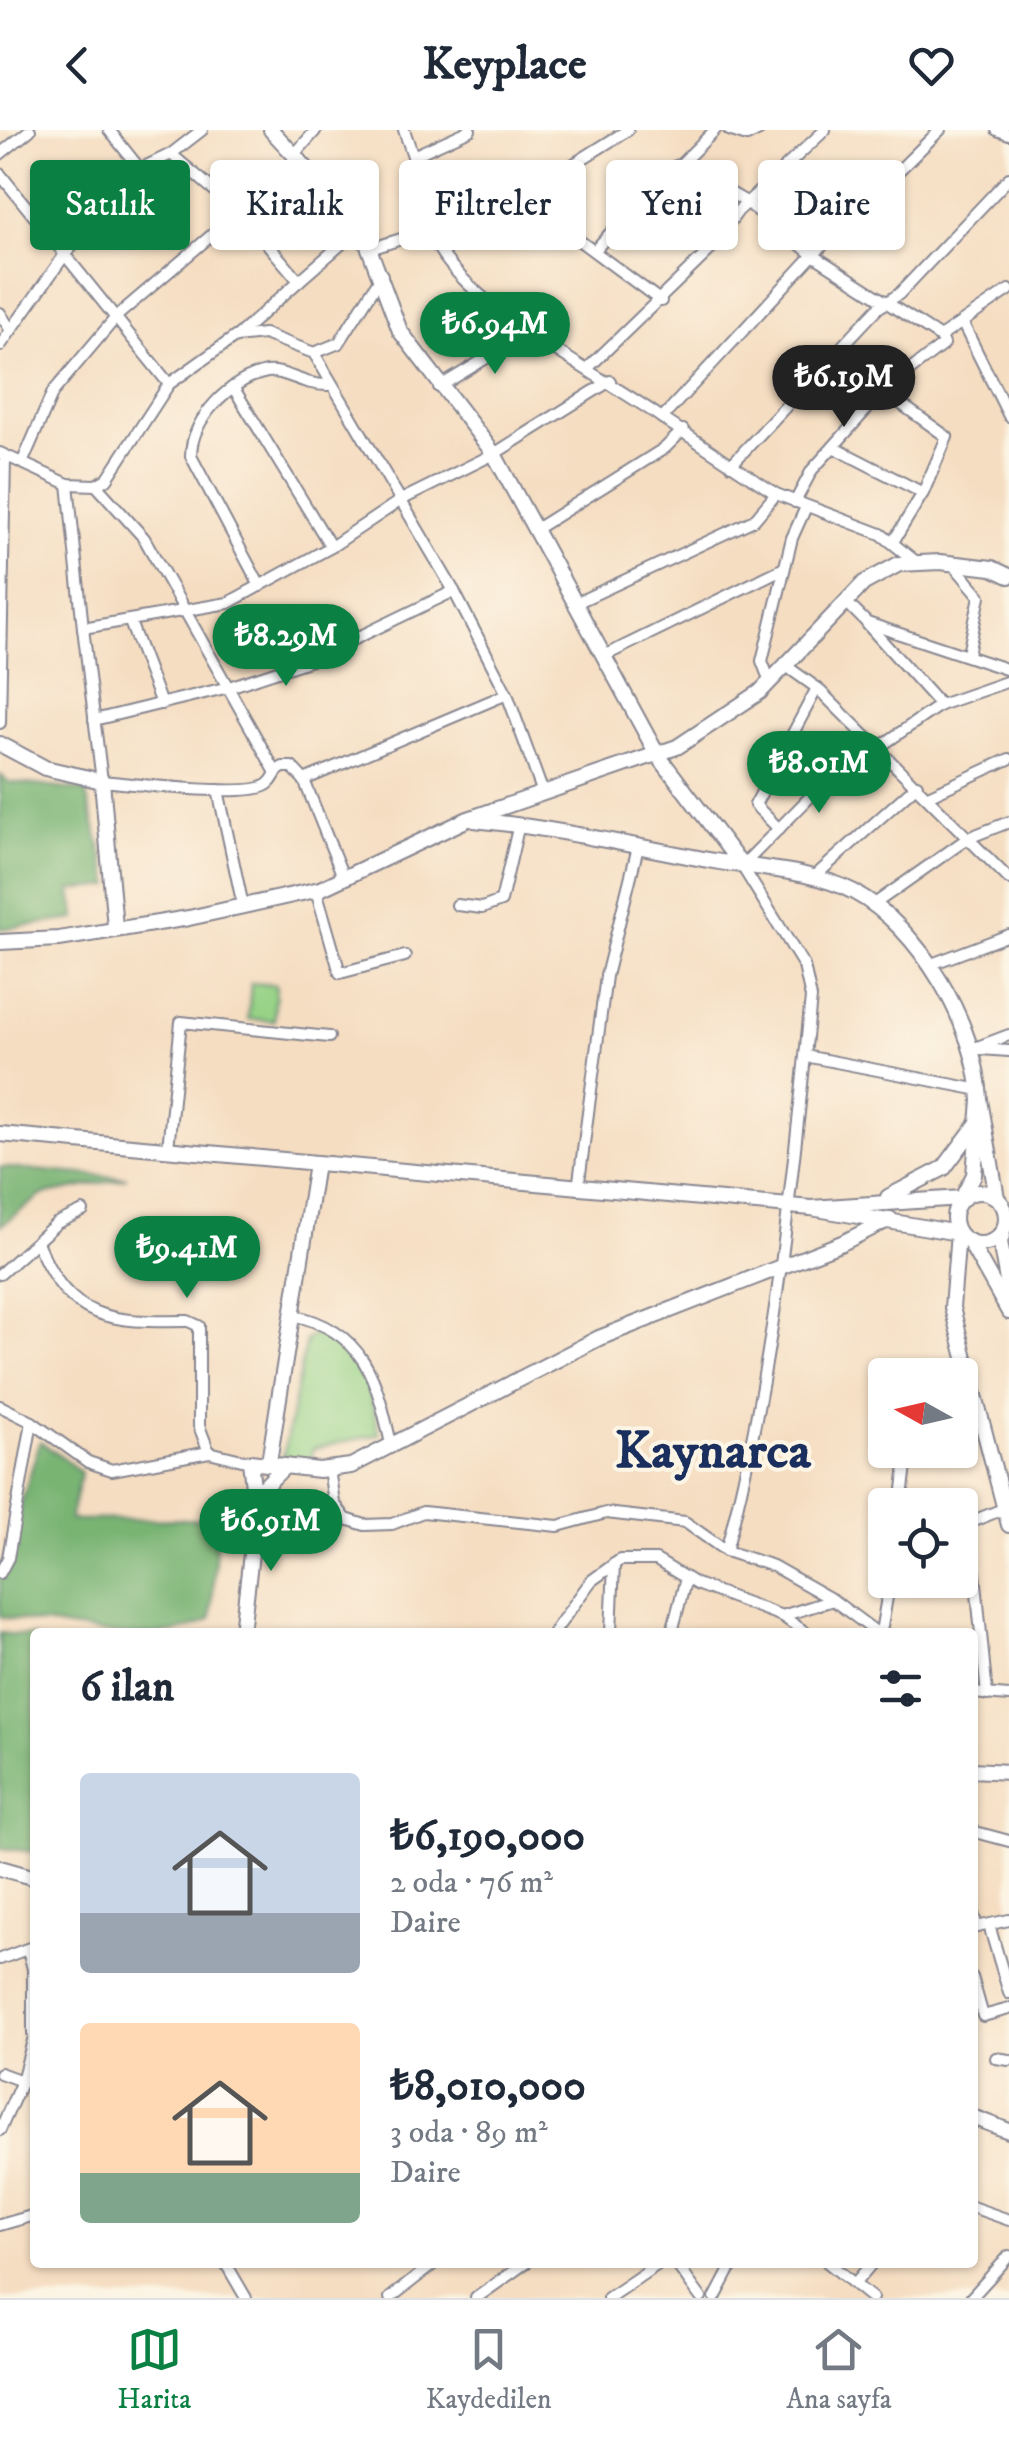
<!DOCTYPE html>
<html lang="tr">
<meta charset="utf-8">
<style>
body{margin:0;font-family:"IM FELL DW Pica",serif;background:#f6f6f7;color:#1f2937;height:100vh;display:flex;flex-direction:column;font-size:38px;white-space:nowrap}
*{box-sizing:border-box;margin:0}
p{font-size:32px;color:#747a83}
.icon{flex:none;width:55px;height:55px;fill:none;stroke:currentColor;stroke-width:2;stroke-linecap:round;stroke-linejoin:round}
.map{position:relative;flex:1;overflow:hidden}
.sheet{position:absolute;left:30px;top:1498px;width:948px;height:640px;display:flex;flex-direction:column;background:#fff;border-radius:10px;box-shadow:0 2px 8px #0004}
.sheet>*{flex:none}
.banner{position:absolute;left:30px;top:30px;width:950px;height:90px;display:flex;gap:20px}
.needle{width:65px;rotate:278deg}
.fabs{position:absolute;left:868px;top:1228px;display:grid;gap:20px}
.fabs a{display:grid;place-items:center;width:110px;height:110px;border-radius:10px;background:#fff;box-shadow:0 2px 8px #0004;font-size:50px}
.price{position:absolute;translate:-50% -85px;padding:0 22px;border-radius:35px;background:#0b8043;color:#fff;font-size:32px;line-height:65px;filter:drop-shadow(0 2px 5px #0008)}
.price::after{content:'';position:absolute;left:50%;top:60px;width:30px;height:22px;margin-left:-15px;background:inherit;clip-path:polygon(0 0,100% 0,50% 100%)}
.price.on{background:#222;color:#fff}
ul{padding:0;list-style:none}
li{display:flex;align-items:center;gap:30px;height:250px;padding:0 50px}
li span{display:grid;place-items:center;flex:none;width:280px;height:200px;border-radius:10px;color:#555}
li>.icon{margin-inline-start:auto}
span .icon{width:120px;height:120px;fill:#fffc;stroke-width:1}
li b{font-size:42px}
h2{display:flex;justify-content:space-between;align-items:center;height:120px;padding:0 50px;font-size:42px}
.chip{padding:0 35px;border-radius:10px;background:#fff;box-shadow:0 2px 8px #0004;font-size:35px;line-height:90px}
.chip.on{background:#0b8043;color:#fff}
header{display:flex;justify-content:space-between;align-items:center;height:130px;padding:0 50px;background:#fff;font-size:45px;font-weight:700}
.tab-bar{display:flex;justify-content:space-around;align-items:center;height:140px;border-top:2px solid #e0e1e3;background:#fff;font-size:28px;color:#747a83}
.tab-bar a{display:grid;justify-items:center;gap:5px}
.tab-bar .on{color:#0b8043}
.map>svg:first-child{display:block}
.green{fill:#97d286;stroke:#598072;stroke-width:2.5}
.forest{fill:#79b473;stroke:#4a7268;stroke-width:2.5}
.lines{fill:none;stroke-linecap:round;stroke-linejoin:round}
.street-casing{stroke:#888690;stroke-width:14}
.secondary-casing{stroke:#888690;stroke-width:18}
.street{stroke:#fff;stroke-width:10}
.secondary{stroke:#fff;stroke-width:14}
.labels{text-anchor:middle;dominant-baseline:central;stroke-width:8;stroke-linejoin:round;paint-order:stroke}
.district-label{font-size:52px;font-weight:bold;fill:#1b2f5e;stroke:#fcf5e5}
</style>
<header><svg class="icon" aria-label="back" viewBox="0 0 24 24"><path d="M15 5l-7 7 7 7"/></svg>Keyplace<svg class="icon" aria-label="heart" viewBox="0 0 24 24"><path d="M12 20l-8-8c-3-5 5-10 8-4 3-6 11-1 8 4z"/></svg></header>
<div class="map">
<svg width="1009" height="2168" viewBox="0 0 1009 2168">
<rect width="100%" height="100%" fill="#fcf5e5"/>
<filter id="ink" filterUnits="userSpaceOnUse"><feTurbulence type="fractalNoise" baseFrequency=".01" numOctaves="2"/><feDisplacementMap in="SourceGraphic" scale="20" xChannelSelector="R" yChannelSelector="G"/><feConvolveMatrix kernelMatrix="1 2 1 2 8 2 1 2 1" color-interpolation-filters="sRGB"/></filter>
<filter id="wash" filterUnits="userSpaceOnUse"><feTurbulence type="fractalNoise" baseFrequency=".0048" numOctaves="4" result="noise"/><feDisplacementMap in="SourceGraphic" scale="40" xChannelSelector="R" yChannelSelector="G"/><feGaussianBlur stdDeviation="2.25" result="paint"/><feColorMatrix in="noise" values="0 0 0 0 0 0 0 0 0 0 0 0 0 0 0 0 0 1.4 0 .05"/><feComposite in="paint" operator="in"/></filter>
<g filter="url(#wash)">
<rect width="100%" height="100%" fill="#f5ddc1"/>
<g class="green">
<path d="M 251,853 L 276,855 L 274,891 L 248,889 Z"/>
<path d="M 316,1203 C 362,1220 370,1260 379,1304 L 312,1319 L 312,1330 L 282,1332 L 306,1210 Z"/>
</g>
<g class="forest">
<path d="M 0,645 L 9,652 L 85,661 L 111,756 L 71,760 L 76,789 L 0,799 Z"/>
<path d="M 0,1037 L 127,1048 L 42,1065 L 0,1096 Z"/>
<path d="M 40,1311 L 81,1342 L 70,1390 L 218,1389 L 211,1489 C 153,1522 64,1495 0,1487 L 0,1443 Z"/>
<path d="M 0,1503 L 35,1507 L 35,1722 L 0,1718 Z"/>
</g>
</g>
<g filter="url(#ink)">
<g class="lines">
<defs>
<g id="street">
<path d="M 109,0 L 140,39"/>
<path d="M 404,0 L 413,26 L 470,0"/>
<path d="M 729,0 L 747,6 L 759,0"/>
<path d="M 997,0 L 1009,4"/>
<path d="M 0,24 L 30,0"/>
<path d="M 171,24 L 241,83 L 299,151 L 361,97"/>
<path d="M 295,24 L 316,0"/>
<path d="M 413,26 C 418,50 421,79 430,102 C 458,174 599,243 662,288 L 813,125 L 940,0"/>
<path d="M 681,34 L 715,0"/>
<path d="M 0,44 L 169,254"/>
<path d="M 526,65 L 542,83 L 661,171"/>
<path d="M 370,119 L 429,100 L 481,92 L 628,0"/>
<path d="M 595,120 L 667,40 L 681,34 L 748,73 L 813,125 L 940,207 L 1009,160"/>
<path d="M 0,183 L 10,199"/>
<path d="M 962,192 L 1009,286"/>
<path d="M 236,207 L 299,151"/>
<path d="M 0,216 L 66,123 L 140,39 L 171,24 L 202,0"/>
<path d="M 314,223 L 339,213 L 382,145"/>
<path d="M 588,238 L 709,121 L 738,81 L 825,0"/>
<path d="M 233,257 L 331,417"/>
<path d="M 439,257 L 529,202"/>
<path d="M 662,288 L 776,364 L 881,404 L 915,431"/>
<path d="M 833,317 L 883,261"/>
<path d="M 0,323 L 68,354 L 96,355 L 107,349 L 169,254 L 235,207 L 264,204 L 314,223 L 454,461 L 507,564 L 543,663"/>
<path d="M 23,331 L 53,262 L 118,185 L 301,29"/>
<path d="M 731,335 L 878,178 L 899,164 L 1009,48"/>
<path d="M 68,354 L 83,498 L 228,473 L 331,417 L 401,370 L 494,324 L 610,251"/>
<path d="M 96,355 L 144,408 L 275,641"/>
<path d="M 795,372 L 812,340 L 833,317 L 923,363"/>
<path d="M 536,399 L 665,318 L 683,300"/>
<path d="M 893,412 L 923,363 L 947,307 L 883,261 L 944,214 L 940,207"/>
<path d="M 953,434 L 980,466 L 968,524"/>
<path d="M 260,456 L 191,326 C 191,289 230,249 267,242 C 284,239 303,256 329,255"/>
<path d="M 846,472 L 867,493 L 1009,540"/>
<path d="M 576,473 L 754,390 L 776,364"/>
<path d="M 130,492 L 161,574"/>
<path d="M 867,494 L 940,575"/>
<path d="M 83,498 L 102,651 C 128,653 252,669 268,654 C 276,648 273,642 283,637 L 292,637 L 304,650 L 507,564"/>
<path d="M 604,526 L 784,438"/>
<path d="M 786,536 L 817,558 L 1009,749"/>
<path d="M 770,552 L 762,531 L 792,408 L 806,377"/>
<path d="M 94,590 L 229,557 L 311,530 L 454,461"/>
<path d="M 0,593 L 5,327"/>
<path d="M 878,618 L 940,575 L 1009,551"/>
<path d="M 304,650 L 344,749"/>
<path d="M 218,660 L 243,776"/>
<path d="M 928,666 L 1009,629"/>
<path d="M 779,699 L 755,675 L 817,558"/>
<path d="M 814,747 L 917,655"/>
<path d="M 316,760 L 340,843 L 405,826"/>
<path d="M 457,775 L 482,778 L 501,771 L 519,694"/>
<path d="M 873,775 L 968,708 L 1009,692"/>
<path d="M 929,835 L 1009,805"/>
<path d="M 972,919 L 1009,905"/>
<path d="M 980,919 L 1009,921"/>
<path d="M 805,926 L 980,960"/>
<path d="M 168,1018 L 181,892 L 329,907"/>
<path d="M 578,1059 L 606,846 L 638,717"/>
<path d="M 37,1112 C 70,1193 110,1192 188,1191 L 199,1196 L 199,1296 L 209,1322"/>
<path d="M 0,1144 L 57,1093 L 83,1081"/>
<path d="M 292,1185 C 365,1200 377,1251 391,1314"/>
<path d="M 0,1276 L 32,1292 L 88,1332 L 112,1340 L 209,1322 L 250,1332"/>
<path d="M 329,1339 L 334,1373 L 346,1389 L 365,1395 L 392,1394 L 423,1382 L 558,1396 L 606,1383 L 685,1392 L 726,1421 L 773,1436 L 833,1470"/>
<path d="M 901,1375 L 908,1320"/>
<path d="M 726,1421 C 774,1241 792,1053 811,868 L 804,836 L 742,736 L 868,608"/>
<path d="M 0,1443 L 8,1428 L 32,1292"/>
<path d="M 782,1486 L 833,1470 L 876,1502"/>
<path d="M 554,1502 L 591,1451 L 620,1430 L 656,1430 L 696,1454 L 782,1486 L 805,1502"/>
<path d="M 611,1502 L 614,1434"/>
<path d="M 672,1502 L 686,1448"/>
<path d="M 881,1502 L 890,1450"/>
<path d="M 972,1563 L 1009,1566"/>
<path d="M 987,1565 L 975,1443 L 963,1395 L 1003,1379"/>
<path d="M 972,1701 L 1009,1711"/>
<path d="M 972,1780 L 977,1797"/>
<path d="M 989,1795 L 1009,1863"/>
<path d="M 972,1798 L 1009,1790"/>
<path d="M 28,1819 L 33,1839 L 33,1903"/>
<path d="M 0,1829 L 35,1816"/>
<path d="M 972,1847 L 983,1886 L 1009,1879"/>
<path d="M 996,1928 L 1009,1930"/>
<path d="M 0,1943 L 22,1951 L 35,1903"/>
<path d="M 0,2000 L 22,1951"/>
<path d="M 972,2077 L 1009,2090"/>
<path d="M 0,2095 L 35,2085"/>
<path d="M 225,2132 L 246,2168"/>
<path d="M 675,2132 L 701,2168"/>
<path d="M 827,2132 L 872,2168"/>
<path d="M 855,2153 L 873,2132"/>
<path d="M 390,2168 L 436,2132"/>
<path d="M 476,2168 L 527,2132"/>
<path d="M 608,2168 L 661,2132"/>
<path d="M 715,2168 L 734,2132"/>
<path d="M 971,2168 L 1009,2126"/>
</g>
<g id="secondary">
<path d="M 271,0 L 361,97 L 400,201 L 494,324 L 657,624 L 742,736"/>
<path d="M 0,614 L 45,638 L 102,651 L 115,797"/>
<path d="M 474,690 C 555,698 634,716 714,731 C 760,739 812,740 854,762 C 920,797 977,897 980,970"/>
<path d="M 0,812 L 59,809 L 189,788 L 320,759 L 468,689 L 677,617 L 760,562 L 864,453 L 899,434 L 940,432 L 992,438 L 1009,446"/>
<path d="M 0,1004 L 811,1078"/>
<circle cx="980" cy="1088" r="26"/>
<path d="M 888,1067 L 944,1038 L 977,994"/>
<path d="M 997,1068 L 980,970 L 974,1045 L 962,1068 L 811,1078 L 958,1103 L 952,1178 L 1009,1395"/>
<path d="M 1003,1106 L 999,1106 L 1009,1162"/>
<path d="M 969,1111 L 1009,1182"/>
<path d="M 269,1332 L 316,1034"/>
<path d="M 258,1374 L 266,1355 L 283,1338"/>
<path d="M 242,1502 L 256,1380 L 250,1332 L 319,1340 L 351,1336 L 599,1208 L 842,1113 L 890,1089"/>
<path d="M 972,1640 L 1009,1642"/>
<path d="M 0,1738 L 35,1748"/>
<path d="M 972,1987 L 1009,2001"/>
</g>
</defs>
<use href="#street" class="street-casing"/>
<use href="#secondary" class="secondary-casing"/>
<use href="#street" class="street"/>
<use href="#secondary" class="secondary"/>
</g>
</g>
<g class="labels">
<g class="district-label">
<text x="713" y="1322">Kaynarca</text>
</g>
</g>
</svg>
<div class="fabs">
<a><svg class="needle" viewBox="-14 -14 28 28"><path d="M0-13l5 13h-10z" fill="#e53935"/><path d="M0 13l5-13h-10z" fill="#747a83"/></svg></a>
<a><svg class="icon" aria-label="locate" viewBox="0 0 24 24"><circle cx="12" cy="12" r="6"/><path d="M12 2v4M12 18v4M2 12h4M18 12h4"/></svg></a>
</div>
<b class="price" style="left:495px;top:247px">₺6.94M</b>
<b class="price on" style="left:844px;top:300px">₺6.19M</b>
<b class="price" style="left:286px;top:559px">₺8.29M</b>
<b class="price" style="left:819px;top:686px">₺8.01M</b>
<b class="price" style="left:187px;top:1171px">₺9.41M</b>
<b class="price" style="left:271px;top:1444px">₺6.91M</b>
<div class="banner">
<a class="chip on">Satılık</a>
<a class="chip">Kiralık</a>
<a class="chip">Filtreler</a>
<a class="chip">Yeni</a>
<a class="chip">Daire</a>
</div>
<section class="sheet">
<h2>6 ilan<svg class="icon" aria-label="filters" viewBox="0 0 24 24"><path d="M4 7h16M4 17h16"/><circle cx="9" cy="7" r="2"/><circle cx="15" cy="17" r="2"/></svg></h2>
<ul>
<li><span style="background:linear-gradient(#c9d6e8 70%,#9aa5b1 0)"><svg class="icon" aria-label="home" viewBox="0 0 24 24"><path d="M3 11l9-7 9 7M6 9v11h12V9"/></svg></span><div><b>₺6,190,000</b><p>2 oda · 76 m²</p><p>Daire</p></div></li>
<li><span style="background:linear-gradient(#ffd9b3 75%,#7fa58c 0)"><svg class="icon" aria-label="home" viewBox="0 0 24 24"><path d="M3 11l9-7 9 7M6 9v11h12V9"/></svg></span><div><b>₺8,010,000</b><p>3 oda · 89 m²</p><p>Daire</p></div></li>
</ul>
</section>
</div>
<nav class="tab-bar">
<a class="on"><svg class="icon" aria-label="map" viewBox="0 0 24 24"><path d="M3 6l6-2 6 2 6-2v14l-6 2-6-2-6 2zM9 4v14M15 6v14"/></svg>Harita</a>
<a><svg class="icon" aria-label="saved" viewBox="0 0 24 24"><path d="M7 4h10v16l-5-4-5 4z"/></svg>Kaydedilen</a>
<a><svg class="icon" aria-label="home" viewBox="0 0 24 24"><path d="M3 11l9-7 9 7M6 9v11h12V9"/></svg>Ana sayfa</a>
</nav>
